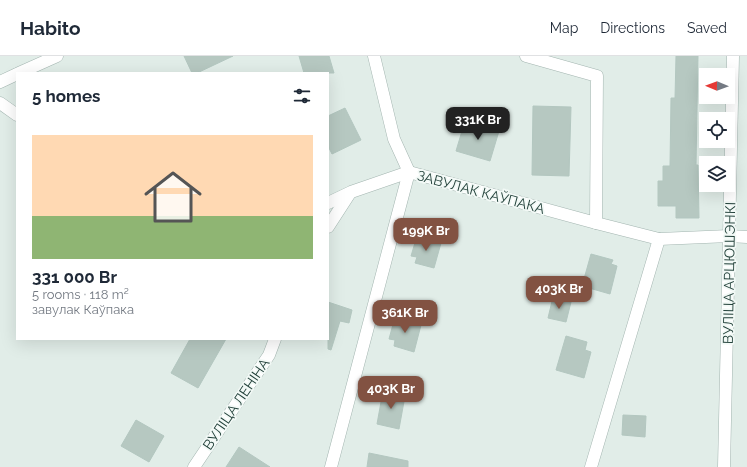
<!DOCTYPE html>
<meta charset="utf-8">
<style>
body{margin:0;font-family:Raleway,sans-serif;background:#f6f6f7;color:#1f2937;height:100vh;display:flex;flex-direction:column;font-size:15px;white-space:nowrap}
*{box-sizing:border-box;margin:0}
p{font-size:13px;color:#747a83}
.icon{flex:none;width:22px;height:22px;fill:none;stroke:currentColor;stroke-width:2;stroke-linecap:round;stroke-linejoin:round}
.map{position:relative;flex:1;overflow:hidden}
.panel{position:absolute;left:16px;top:16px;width:313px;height:268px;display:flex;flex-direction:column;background:#fff;border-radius:0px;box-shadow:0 4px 16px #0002}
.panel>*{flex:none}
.needle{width:26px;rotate:271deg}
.buttons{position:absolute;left:699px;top:12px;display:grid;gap:8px}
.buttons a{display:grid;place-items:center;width:36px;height:36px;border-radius:0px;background:#fff;box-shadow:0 4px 16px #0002;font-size:20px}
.price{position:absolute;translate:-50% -34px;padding:0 9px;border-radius:8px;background:#825242;color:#fff;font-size:13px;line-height:26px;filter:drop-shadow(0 1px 2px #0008)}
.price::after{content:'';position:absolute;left:50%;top:24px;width:12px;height:9px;margin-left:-6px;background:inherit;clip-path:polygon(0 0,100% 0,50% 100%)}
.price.selected{background:#222;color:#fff}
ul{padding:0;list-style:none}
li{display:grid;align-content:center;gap:8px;height:212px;padding:0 16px}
li span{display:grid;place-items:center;height:124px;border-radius:0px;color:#555}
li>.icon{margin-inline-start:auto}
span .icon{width:72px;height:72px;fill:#fffc;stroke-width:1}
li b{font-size:17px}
h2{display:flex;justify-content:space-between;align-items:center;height:48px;padding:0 16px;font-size:17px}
header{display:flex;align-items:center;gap:24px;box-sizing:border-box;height:56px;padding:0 20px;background:#fff;border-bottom:1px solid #e0e1e3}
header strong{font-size:19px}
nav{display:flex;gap:22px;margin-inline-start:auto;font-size:14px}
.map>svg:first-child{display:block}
.building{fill:#b6c8c1;stroke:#b3c7c0}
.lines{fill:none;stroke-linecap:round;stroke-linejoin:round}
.minor-casing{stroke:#a3b5b0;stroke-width:13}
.minor{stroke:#fff;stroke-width:12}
.labels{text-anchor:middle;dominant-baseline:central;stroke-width:3.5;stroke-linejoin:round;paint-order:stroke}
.street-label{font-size:14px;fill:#203f38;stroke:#f2f9f6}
</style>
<header>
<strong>Habito</strong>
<nav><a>Map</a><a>Directions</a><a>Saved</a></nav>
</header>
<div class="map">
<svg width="747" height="411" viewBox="0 0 747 411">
<rect width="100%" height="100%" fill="#e1ede8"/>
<g class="building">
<path d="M 184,0 L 233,0 L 197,17 L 192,17 Z"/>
<path d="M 299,0 L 329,0 L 334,17 L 304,17 Z"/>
<path d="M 676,0 L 698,0 L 696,109 L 698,109 L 699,162 L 676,162 L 676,150 L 658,150 L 658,125 L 663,125 L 663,110 L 670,110 L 671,42 L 675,42 Z"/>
<path d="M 533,50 L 571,51 L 569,120 L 532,119 Z"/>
<path d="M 345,52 L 361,84 L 332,98 L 328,90 L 328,60 Z"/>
<path d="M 465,65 L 499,75 L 490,105 L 456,95 Z"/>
<path d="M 417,180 L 441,187 L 434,212 L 415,207 L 417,201 L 411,200 Z"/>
<path d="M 591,198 L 613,204 L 611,208 L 617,210 L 610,238 L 582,230 Z"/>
<path d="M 553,241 L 571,246 L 566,266 L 548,262 Z"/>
<path d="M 328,246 L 352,254 L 349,267 L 340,265 L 331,294 L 328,293 Z"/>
<path d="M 395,261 L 421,269 L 414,296 L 394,290 L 395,284 L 389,283 Z"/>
<path d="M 566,280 L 587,286 L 585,294 L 591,296 L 584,322 L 556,314 Z"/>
<path d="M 190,283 L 226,283 L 198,332 L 171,317 Z"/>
<path d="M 383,335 L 405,340 L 399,373 L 377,368 Z"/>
<path d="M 623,359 L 646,360 L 645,381 L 622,379 Z"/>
<path d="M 136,364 L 164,380 L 149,406 L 121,390 Z"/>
<path d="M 239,391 L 270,411 L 226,411 Z"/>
<path d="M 369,397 L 408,405 L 408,411 L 367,411 Z"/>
</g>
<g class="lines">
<defs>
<g id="minor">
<path d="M 526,0 L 597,20 L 596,167"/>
<path d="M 19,17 L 57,0"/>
<path d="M 0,26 L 17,18"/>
<path d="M 0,47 L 17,59"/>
<path d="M 328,147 L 351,136 L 409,116 L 394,83 L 374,0"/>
<path d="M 328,171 L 350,137"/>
<path d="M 194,411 L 269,299 L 275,283"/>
<path d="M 331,411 L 409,116 L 596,167 L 659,183 L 729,180 L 747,181"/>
<path d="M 591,411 L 659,183"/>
<path d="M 724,411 L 733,0"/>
</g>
</defs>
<use href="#minor" class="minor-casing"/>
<use href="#minor" class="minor"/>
</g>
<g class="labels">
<g class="street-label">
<text transform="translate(481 136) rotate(15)">ЗАВУЛАК КАЎПАКА</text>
<text transform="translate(729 217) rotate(-89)">ВУЛІЦА АРЦЮШЭНКІ</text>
<text transform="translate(236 348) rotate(-56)">ВУЛІЦА ЛЕНІНА</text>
</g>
</g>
</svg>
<div class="buttons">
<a><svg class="needle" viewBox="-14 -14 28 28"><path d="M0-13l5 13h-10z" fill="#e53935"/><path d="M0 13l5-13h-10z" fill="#747a83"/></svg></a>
<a><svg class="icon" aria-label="locate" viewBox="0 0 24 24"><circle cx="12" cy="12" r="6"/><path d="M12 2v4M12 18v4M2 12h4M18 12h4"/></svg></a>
<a><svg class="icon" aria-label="layers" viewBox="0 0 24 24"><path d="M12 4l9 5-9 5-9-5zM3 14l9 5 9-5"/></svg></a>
</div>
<b class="price selected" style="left:478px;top:85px">331K Br</b>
<b class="price" style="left:426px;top:196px">199K Br</b>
<b class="price" style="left:559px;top:254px">403K Br</b>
<b class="price" style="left:405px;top:278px">361K Br</b>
<b class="price" style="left:391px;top:354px">403K Br</b>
<section class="panel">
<h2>5 homes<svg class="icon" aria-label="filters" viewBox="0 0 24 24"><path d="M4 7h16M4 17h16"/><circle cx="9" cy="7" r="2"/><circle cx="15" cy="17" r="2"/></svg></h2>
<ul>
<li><span style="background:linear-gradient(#ffd9b3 65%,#8fb573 0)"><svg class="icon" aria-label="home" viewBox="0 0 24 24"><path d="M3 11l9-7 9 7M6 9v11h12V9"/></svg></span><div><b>331 000 Br</b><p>5 rooms · 118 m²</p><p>завулак Каўпака</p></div></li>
</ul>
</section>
</div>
